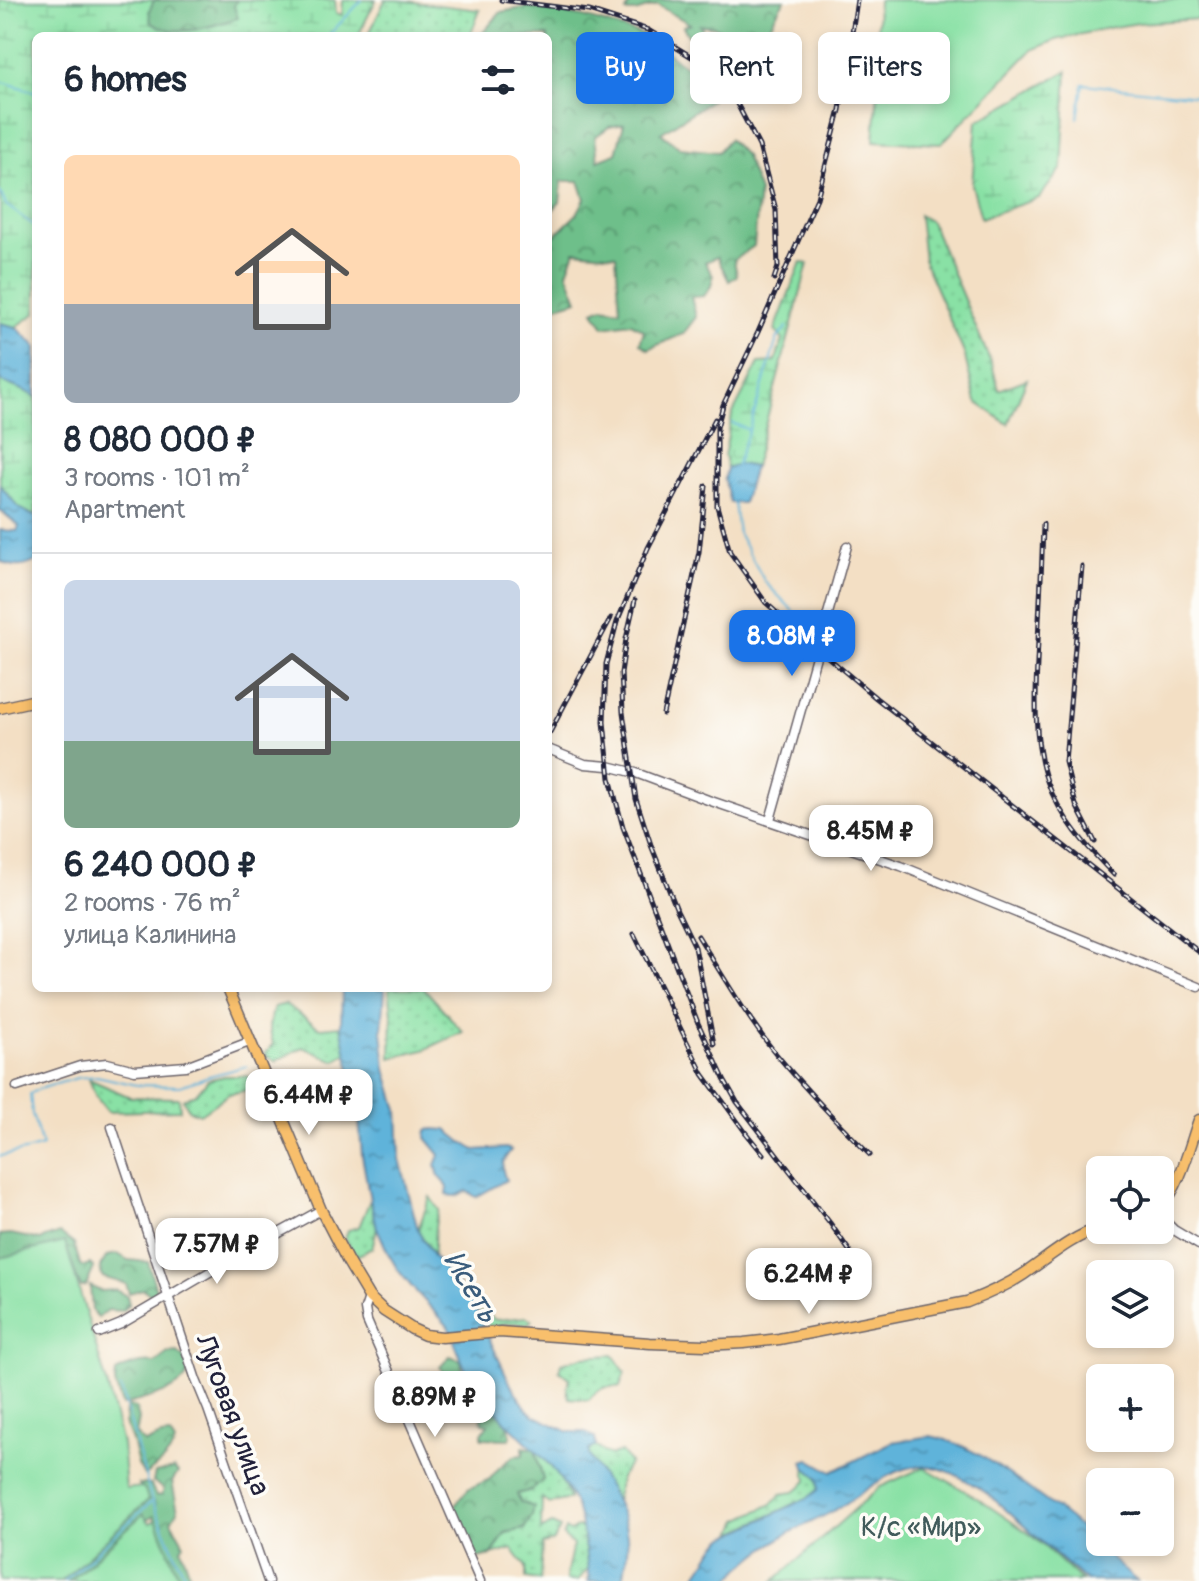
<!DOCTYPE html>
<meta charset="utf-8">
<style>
body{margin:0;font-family:Pangolin,sans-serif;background:#f6f6f7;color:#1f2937;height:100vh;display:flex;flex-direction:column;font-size:30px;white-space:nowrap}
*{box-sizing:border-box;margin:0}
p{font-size:26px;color:#747a83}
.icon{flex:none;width:44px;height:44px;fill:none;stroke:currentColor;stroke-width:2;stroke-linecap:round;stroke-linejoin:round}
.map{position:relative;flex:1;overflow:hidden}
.sheet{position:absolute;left:32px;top:32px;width:520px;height:960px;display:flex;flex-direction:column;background:#fff;border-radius:12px;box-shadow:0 4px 12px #0003}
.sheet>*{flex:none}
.top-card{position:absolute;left:576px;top:32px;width:502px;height:72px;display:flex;gap:16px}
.tools{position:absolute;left:1086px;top:1156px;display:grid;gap:16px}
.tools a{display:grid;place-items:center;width:88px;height:88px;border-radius:12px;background:#fff;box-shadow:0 4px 12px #0003;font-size:40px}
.price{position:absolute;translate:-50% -68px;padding:0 18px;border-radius:16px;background:#fff;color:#222;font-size:26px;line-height:52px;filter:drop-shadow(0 2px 4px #0008)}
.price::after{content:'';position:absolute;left:50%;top:48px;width:24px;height:18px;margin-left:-12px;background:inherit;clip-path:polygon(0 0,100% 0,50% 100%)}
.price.selected{background:#1a73e8;color:#fff}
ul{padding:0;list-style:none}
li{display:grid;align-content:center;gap:16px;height:424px;padding:0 32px}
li+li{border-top:2px solid #e0e1e3}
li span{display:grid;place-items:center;height:248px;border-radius:12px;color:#555}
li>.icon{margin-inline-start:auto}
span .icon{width:144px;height:144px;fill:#fffc;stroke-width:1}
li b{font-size:34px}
h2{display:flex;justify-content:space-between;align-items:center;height:96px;padding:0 32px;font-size:34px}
.tag{padding:0 28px;border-radius:12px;background:#fff;box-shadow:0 4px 12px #0003;font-size:28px;line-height:72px}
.tag.selected{background:#1a73e8;color:#fff}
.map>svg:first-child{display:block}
.grass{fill:url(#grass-dots);stroke:#568270;stroke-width:2}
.forest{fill:url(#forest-crowns);stroke:#487062;stroke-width:2;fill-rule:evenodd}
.wetland{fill:url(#wetland-marsh);stroke:#568270;stroke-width:2}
.garden{fill:#89e1a5;stroke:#568270;stroke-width:2}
.water{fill:url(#water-ripples);stroke:#406a8a;stroke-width:2}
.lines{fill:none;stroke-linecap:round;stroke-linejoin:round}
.stream{stroke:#5eb3da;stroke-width:2}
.minor-casing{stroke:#6b646b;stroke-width:11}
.major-casing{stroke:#6b646b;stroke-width:13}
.minor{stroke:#fff;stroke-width:8}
.major{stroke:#f8bf6c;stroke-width:10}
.rail-casing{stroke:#22223b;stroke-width:5}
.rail{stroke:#fdfcf7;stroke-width:2;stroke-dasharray:6;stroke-linecap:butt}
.labels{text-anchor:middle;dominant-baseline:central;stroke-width:7;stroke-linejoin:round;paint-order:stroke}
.street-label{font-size:28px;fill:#22223b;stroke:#fdfcf7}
.park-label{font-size:28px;fill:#415b5b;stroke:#fdfcf7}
.water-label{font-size:30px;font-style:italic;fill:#3a5c7b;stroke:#fdfcf7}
</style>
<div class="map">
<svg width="1199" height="1581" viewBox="0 0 1199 1581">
<defs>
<pattern id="grass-dots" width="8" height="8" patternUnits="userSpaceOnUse" patternTransform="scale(2)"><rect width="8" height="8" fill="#89e1a5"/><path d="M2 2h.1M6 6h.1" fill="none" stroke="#76c18f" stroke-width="1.8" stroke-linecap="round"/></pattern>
<pattern id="forest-crowns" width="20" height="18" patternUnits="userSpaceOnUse" patternTransform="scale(2)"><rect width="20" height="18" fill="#6ebf8a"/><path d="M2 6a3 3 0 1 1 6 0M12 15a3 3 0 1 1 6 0" fill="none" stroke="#5a9b72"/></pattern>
<pattern id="wetland-marsh" width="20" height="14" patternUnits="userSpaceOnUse" patternTransform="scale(2)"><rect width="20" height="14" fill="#89e1a5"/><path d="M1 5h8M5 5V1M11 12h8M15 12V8" fill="none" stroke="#76c18f"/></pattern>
<pattern id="water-ripples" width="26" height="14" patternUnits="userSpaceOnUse" patternTransform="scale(2)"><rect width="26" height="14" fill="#5eb3da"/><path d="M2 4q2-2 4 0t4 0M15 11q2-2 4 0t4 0" fill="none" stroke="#4d91b2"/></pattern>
</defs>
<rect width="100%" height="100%" fill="#fdfcf7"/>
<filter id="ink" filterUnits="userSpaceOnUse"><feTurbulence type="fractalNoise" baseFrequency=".0125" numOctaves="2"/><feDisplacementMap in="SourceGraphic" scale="16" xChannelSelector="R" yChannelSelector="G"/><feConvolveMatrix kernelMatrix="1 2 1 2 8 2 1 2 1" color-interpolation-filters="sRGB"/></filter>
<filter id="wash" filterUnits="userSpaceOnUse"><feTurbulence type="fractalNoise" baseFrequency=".006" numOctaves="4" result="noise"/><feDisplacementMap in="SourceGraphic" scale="32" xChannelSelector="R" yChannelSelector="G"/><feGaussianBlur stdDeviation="1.8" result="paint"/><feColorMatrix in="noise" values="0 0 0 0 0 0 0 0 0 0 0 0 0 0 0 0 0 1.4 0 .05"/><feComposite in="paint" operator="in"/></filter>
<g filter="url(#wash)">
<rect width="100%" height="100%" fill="#f3dfc4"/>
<g class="grass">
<path d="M 385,0 L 398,0 L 480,10 L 470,36 L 368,36 Z"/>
<path d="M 919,215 L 931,222 L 992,365 L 999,390 L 1027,379 L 1008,424 L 976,402 L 964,353 L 924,261 Z"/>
<path d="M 389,988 L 424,988 L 463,1032 L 424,1050 L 391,1058 L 392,1014 Z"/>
<path d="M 285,1004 L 320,1028 L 341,1026 L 347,1054 L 335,1061 L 303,1047 L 276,1061 L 264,1055 L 273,1044 L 269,1026 L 274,1007 Z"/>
<path d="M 225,1076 L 247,1076 L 256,1082 L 253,1089 L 229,1094 L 200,1114 L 189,1110 L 183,1099 L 196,1094 L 208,1080 Z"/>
<path d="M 89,1079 L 130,1097 L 179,1098 L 180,1110 L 108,1112 L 96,1097 Z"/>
<path d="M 430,1197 L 439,1210 C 432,1228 436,1237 433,1255 L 418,1230 Z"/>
<path d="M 370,1200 L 377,1228 L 372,1248 L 355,1257 L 345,1238 L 348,1230 L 359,1227 Z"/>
<path d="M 486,1311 L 495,1320 L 527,1317 L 532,1320 L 529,1323 L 507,1323 L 491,1327 L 480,1319 L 479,1312 Z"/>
<path d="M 613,1355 L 625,1372 L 620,1387 C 606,1385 598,1388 589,1400 L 569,1398 L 567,1389 L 570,1378 L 559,1371 L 561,1363 L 582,1357 Z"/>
<path d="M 596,1446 L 610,1456 L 621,1452 L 630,1463 L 620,1478 L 616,1502 L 589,1456 L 589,1450 Z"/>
<path d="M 535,1449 C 549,1464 564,1479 569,1499 L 549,1504 L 542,1498 L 541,1530 L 552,1524 L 560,1528 L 554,1541 L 542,1544 L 540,1580 L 526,1578 L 526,1567 L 512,1549 L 492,1555 L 505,1533 L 524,1529 L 520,1502 L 517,1493 L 532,1490 L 543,1480 Z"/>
<path d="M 805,1467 C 814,1474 821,1478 819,1490 L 809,1497 L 733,1533 L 739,1520 L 772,1504 L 781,1494 L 794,1492 L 807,1481 Z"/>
<path d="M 578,1527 L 582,1529 L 588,1568 L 578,1581 L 567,1581 L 566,1576 L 573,1545 L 563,1536 L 565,1529 L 570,1532 Z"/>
</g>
<g class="forest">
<path d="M 154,0 L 237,0 L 234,6 L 238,18 C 209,26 179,39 151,23 L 149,11 Z"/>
<path d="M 634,0 L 785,0 L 780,7 L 760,45 L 785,62 L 785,70 L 715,27 L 700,25 L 703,31 L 765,69 L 778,90 L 746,84 L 689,37 L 683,26 L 690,24 L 657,5 L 635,12 L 626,12 L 630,2 Z"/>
<path d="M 528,7 L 584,17 L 644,35 L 694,73 L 711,100 L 661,133 L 680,148 L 718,152 L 729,139 L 745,156 L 759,192 L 754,246 L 734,260 L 737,276 L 729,281 L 717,257 L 705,262 L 713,276 L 711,286 L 704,296 L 691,297 L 696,317 L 683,334 L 648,349 L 640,343 L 644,330 L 631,323 L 604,327 L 594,311 L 603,307 L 620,310 L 616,255 L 575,251 L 567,272 L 578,300 L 553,307 L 548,300 L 548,242 L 577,214 L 585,199 L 579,181 L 562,181 L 560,202 L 551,212 L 548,212 L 548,36 L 480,36 L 501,12 ZM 624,124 L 616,153 L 598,160 L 595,137 L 609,127 Z"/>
<path d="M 59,1233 L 74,1244 L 81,1267 L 90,1264 L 94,1268 L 86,1286 L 81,1287 L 77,1279 L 65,1244 L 0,1260 L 0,1235 L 11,1234 L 40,1240 Z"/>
<path d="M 118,1254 L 128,1260 L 148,1262 L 157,1293 L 151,1295 L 143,1289 L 129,1293 L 126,1284 L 102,1277 L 100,1267 L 107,1256 Z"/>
<path d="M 90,1286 L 100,1291 L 116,1290 L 127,1296 L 129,1304 L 122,1311 L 108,1310 L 98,1318 L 92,1310 Z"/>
<path d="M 177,1352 L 186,1359 C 187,1363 189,1367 188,1372 C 186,1391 138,1401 122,1405 L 115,1384 L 116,1372 C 129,1365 141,1361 155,1363 L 168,1353 Z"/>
<path d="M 450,1356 L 461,1360 L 462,1369 L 466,1373 L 462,1380 L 452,1382 L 446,1377 L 440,1367 Z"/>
<path d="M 470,1381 L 508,1424 L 511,1436 L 509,1439 L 482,1438 L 482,1433 L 488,1424 L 482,1423 L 481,1417 L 483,1412 L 477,1409 L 469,1411 L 464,1406 L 466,1400 L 442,1397 L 428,1400 L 425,1394 L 430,1389 L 440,1390 Z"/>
<path d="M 129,1406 L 136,1408 L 139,1419 L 136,1435 L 145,1443 L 161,1436 L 170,1435 L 175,1443 C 170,1457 156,1468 144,1476 L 138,1465 L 132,1441 L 125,1423 L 126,1409 Z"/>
<path d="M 523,1447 L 535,1449 L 543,1480 L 532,1490 L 517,1494 L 520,1502 L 534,1507 L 532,1516 L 524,1529 L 505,1533 L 492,1555 L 477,1558 L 451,1510 L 468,1489 L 490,1479 L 499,1468 L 514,1456 L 523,1455 Z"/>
<path d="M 174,1469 L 178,1473 L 172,1482 L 178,1511 L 171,1521 L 184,1544 L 181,1548 L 190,1575 L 196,1581 L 176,1580 L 154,1516 L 125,1533 L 79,1581 L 53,1581 L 146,1499 L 139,1484 L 151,1485 L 156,1496 L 162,1495 L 164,1489 L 153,1482 L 155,1473 Z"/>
</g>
<g class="wetland">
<path d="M 0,0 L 154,0 L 149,11 L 151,23 C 179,39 208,27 238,18 L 234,6 L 237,0 L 335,0 L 336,13 L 342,15 L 343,0 L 376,0 L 358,36 L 36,36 L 36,313 L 16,327 L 0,323 Z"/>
<path d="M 1067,71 L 1062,168 L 1039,198 L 981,218 L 972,185 L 977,121 Z"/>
<path d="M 801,262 L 808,264 L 754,467 L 739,464 L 727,468 L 724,456 L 732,415 L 759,363 L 775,362 L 783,340 L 775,330 Z"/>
<path d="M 0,381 L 25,390 L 36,397 L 36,517 L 19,508 L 0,485 Z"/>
</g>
<g class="garden">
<path d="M 878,0 L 1199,0 L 1199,19 L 1139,23 L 1108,28 L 1056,40 L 1032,50 L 941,144 L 874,141 L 880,62 L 876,61 Z"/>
<path d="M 65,1242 L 107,1384 L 122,1444 L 126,1489 L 142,1487 L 145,1490 L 148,1500 L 62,1581 L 0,1581 L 0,1258 Z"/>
<path d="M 924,1467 L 977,1498 L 1034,1537 L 1082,1581 L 774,1581 L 880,1487 Z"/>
<path d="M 143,1514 L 150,1523 L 156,1520 L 180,1581 L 70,1581 Z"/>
</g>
<g class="water">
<path d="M 0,323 L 16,327 L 36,346 L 36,397 L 25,391 L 0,381 Z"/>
<path d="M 739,464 L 754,467 L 743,503 L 730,503 L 724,479 L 727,468 Z"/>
<path d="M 0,485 L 19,508 L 36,517 L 36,561 C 23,569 13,567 0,561 L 0,530 L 17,531 L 19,526 L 0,510 Z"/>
<path d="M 342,988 L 385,988 L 382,1031 L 386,1069 L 398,1110 L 400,1159 L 418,1230 L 433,1256 L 472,1302 L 511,1385 L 527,1409 L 533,1415 L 569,1432 L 585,1432 L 595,1438 L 596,1446 L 589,1450 L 589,1455 C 604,1480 624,1507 627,1536 C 629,1551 625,1566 623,1581 L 588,1581 L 589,1577 L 582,1529 L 576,1506 L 567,1489 L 550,1465 L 508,1424 L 470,1381 L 448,1326 L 411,1286 L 398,1270 L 388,1253 L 377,1228 L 370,1200 L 362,1155 L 358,1108 L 341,1026 Z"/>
<path d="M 434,1129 L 447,1130 L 462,1142 L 475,1150 L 506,1148 L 511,1150 C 502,1161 500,1166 506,1180 L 476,1197 L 467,1191 L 456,1196 L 447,1195 L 448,1187 L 439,1177 L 436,1165 L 440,1155 L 426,1138 L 427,1130 Z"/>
<path d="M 930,1436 C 968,1443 997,1466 1028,1488 C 1045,1501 1062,1511 1078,1526 C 1098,1544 1115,1564 1137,1581 L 1086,1581 L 988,1494 C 969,1482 945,1465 921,1466 C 891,1467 865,1492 840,1507 C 824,1517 807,1524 791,1532 C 767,1545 746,1561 728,1581 L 693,1581 L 716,1546 L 724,1538 L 809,1497 L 818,1490 C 821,1478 814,1474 805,1467 L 803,1461 L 809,1459 L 832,1472 L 892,1442 Z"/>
</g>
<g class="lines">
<g class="stream">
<path d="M 328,36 L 362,0"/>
<path d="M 0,81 L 36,92"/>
<path d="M 1078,118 L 1083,84 L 1199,96"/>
<path d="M 0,192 L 6,205 L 36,227"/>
<path d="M 732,423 L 749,430 L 777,339 L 787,327"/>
<path d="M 736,466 L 749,430"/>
<path d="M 734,504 L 738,533 L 765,582 L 811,629"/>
<path d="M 0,1156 L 29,1150 L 42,1146 L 32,1114 L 30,1094 L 39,1089 L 77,1078 L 97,1076 L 137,1085 L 180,1086 L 209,1076 L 247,1066"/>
<path d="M 121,1388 L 152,1501 L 187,1581"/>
<path d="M 65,1581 L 152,1501"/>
</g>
</g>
</g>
<g filter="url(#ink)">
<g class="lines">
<defs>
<g id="minor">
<path d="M 548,749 L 585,764 L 608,766 L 636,773 L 708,800 L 901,866 L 1199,987"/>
<path d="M 770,820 L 847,546"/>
<path d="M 17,1087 L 80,1066 L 107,1063 L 135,1070 L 186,1066 L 249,1042"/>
<path d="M 112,1127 L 196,1380 L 208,1409 L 268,1581"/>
<path d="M 1160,1216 L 1174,1230 L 1199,1245"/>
<path d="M 369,1297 L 365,1309 L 367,1321 L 480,1581"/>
<path d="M 99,1333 L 121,1324 L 230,1260 L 321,1210"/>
</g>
<g id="major">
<path d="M 0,708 L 36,700"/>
<path d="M 228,988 L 321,1210 L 348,1262 L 369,1297 L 384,1311 L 412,1329 L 425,1335 L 442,1337 L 500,1332 L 650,1343 L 705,1345 L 744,1343 L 779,1339 L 967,1302 C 988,1294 1006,1286 1024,1274 C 1049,1257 1071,1237 1100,1228"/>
<path d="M 1160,1208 C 1181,1185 1189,1148 1199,1120"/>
</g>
</defs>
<use href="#minor" class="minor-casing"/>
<use href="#major" class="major-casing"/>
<use href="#minor" class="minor"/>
<use href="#major" class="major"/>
<defs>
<g id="rail">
<path d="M 501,0 L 589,11 L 648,30 L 700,62 L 735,100 L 759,146 L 776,210 L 778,267 L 774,279"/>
<path d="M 857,0 L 840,110 L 817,198 L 758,332 L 723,405 L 717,427 L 717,506 L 730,552 L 766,603 L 817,648 L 876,698 L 1199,952"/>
<path d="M 715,419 L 648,548 L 617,622 L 606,664 L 604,722 L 610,778 L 623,827 L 698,1023 L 724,1079 L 737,1102 L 830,1223 L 869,1279"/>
<path d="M 1043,524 C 1042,563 1040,602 1038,641 C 1036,684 1032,740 1047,781 C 1060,818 1088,848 1114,875"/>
<path d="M 1082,566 L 1065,762 L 1076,805 L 1095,842"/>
<path d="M 635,600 L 626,639 L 621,673 L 623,712 L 636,799 L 651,845 L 677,910 L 695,947 L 714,1044"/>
<path d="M 663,714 L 699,552 L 706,486"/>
<path d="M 550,732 L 611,618"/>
<path d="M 634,934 L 703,1074 L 746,1133 L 763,1154"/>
<path d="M 698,936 C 723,976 747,1018 777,1055 C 806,1090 838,1123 870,1155"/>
</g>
</defs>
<use href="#rail" class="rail-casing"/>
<use href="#rail" class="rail"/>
</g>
</g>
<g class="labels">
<g class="street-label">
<text transform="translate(232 1415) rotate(70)">Луговая улица</text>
</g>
<g class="park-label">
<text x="921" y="1527">К/с «Мир»</text>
</g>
<g class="water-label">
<text transform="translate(471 1287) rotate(59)">Исеть</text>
</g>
</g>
</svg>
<div class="tools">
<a><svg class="icon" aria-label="locate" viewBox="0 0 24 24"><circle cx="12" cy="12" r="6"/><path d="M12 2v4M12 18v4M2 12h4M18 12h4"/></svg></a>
<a><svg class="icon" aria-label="layers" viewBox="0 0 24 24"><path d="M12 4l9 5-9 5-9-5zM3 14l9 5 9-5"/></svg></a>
<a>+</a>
<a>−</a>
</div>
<b class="price selected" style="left:792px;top:678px">8.08M ₽</b>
<b class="price" style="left:871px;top:873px">8.45M ₽</b>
<b class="price" style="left:309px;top:1137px">6.44M ₽</b>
<b class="price" style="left:217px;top:1286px">7.57M ₽</b>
<b class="price" style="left:809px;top:1316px">6.24M ₽</b>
<b class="price" style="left:435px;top:1439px">8.89M ₽</b>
<div class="top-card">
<a class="tag selected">Buy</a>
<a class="tag">Rent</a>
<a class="tag">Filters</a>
</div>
<section class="sheet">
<h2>6 homes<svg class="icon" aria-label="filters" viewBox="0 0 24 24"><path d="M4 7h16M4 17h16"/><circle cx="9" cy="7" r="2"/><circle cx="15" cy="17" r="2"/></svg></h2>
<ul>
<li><span style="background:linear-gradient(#ffd9b3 60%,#9aa5b1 0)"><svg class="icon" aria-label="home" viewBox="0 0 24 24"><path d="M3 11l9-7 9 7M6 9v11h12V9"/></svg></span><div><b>8 080 000 ₽</b><p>3 rooms · 101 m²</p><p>Apartment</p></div></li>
<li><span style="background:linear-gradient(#c9d6e8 65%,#7fa58c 0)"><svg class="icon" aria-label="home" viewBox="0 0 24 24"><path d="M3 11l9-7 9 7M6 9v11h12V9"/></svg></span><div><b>6 240 000 ₽</b><p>2 rooms · 76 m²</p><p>улица Калинина</p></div></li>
</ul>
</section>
</div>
